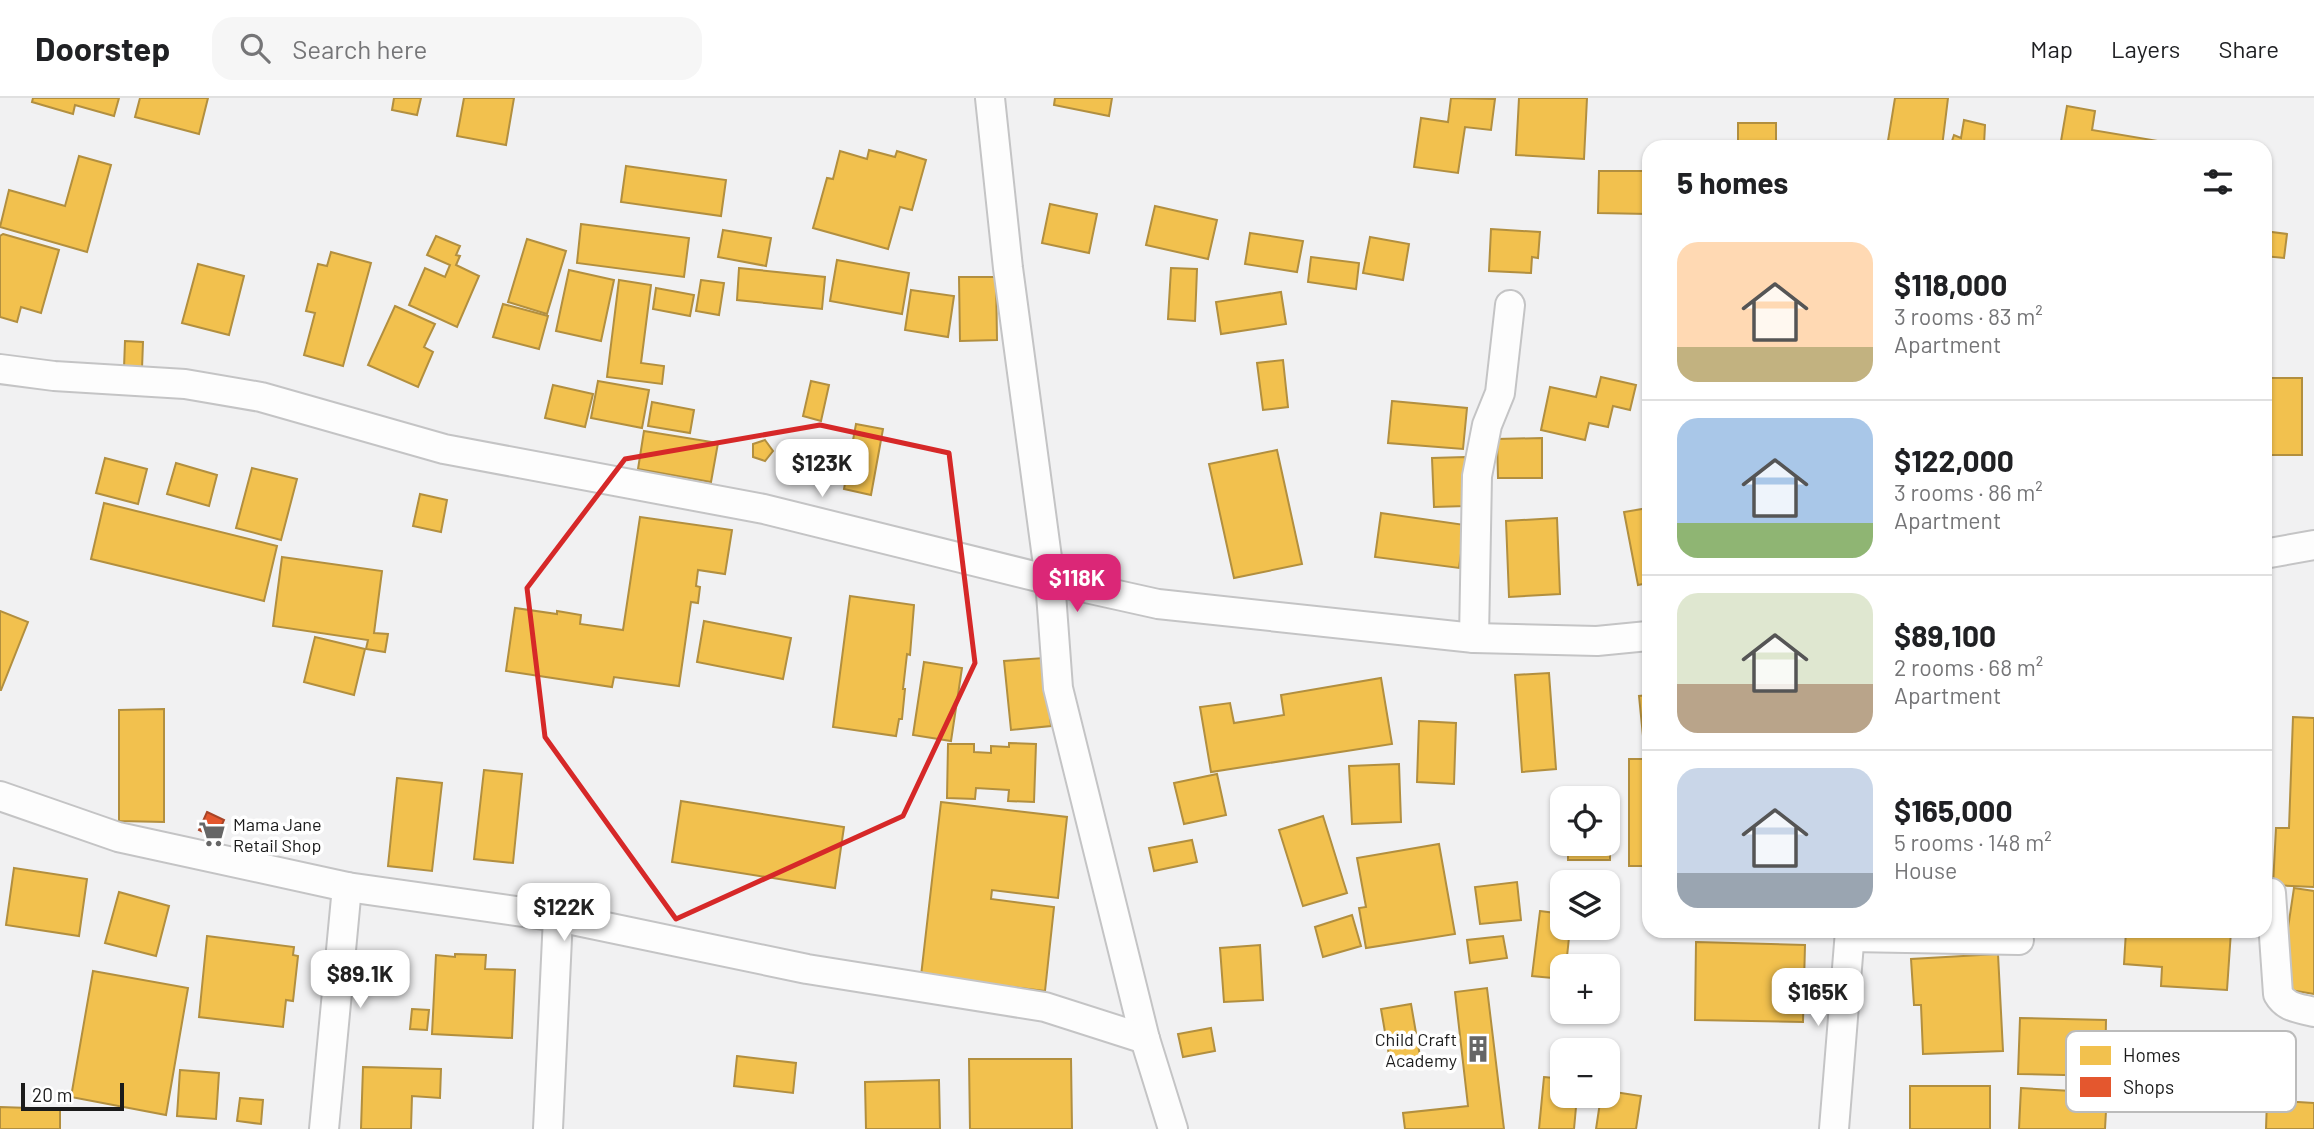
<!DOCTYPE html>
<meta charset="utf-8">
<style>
body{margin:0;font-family:Barlow,sans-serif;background:#f6f6f6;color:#202124;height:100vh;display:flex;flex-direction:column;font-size:26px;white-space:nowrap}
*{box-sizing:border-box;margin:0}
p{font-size:23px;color:#757577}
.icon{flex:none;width:38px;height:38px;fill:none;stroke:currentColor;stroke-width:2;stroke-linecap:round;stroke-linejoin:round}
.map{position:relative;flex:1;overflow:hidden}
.side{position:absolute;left:1642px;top:42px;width:630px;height:798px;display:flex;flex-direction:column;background:#fff;border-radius:21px;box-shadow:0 2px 5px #0004}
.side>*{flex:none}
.tools{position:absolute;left:1550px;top:688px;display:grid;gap:14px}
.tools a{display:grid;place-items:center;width:70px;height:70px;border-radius:14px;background:#fff;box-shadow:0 2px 5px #0004;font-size:35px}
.scale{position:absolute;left:21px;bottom:18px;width:103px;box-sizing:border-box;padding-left:7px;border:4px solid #1b1b1b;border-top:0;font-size:19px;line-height:24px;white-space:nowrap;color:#1b1b1b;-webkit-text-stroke:5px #fff;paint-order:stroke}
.price{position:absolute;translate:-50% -60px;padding:0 16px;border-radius:14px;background:#fff;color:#222;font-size:23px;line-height:46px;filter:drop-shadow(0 2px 4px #0008)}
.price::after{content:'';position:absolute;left:50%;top:42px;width:21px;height:16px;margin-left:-10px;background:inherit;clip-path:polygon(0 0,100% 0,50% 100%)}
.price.selected{background:#db2777;color:#fff}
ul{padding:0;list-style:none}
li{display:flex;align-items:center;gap:21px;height:175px;padding:0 35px}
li+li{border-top:2px solid #e0e0e0}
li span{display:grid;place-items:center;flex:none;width:196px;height:140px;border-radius:21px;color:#555}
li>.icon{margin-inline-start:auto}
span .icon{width:84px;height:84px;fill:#fffc;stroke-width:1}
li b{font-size:30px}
h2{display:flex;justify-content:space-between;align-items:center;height:84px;padding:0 35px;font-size:30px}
header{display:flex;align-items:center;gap:42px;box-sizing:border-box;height:98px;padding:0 35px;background:#fff;border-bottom:2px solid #e0e0e0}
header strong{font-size:33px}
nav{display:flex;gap:38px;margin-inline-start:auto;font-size:24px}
.search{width:490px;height:63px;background:#f6f6f6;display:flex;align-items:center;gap:18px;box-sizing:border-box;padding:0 24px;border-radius:21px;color:#757577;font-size:26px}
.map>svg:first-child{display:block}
.homes{fill:#f2c14e;stroke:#b28f3f;stroke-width:2}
.shops{fill:#e4572e;stroke:#a84528;stroke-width:2}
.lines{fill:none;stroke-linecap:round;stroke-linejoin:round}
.street-casing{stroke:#c4c4c5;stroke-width:32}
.street{stroke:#fdfdfd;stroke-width:28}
.marked{fill:none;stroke:#d62828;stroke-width:5;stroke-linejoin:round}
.labels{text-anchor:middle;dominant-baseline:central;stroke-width:7;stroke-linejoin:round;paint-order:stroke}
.poi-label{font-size:18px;fill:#1b1b1b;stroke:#fff;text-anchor:start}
.key{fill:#fff;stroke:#bbb;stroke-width:2}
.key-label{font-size:19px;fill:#1b1b1b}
</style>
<header>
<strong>Doorstep</strong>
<div class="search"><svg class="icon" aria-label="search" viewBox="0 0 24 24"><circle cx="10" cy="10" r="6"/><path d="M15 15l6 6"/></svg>Search here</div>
<nav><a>Map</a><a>Layers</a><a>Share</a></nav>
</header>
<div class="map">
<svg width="2314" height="1031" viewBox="0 0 2314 1031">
<rect width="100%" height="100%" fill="#f1f1f2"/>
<g class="homes">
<path d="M 33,0 L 119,0 L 114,18 L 75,7 L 73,16 L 32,4 Z"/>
<path d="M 140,0 L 208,0 L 199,36 L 135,19 Z"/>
<path d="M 394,0 L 421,0 L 417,17 L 392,12 Z"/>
<path d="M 464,0 L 514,0 L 506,47 L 457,38 Z"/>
<path d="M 1055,0 L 1112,0 L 1109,18 L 1054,7 Z"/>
<path d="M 1451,0 L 1495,1 L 1491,32 L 1465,29 L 1458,75 L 1414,69 L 1421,20 L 1448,24 Z"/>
<path d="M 1519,0 L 1587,0 L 1584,61 L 1516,57 Z"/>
<path d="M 1895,0 L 1948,0 L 1942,49 L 1887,49 Z"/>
<path d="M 2067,8 L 2095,13 L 2092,32 L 2176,46 L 2176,49 L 2060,49 Z"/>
<path d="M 1964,22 L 1985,27 L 1984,47 L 1993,49 L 1950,49 L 1954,37 L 1961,40 Z"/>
<rect x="1738" y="25" width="38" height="24"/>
<path d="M 869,52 L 895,59 L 897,53 L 926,62 L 912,112 L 900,109 L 888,151 L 813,130 L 827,80 L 833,81 L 840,53 L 867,61 Z"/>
<path d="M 79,58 L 111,67 L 87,154 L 0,129 L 9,92 L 65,108 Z"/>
<path d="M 626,68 L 726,82 L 721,118 L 621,104 Z"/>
<path d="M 1599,73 L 1648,73 L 1648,116 L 1598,115 Z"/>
<path d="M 1050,106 L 1097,116 L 1089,155 L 1042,145 Z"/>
<path d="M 1155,108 L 1217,122 L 1208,161 L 1146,147 Z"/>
<path d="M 581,126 L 689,140 L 684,179 L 577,165 Z"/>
<path d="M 1491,131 L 1540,134 L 1538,160 L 1532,159 L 1531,175 L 1489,173 Z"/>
<path d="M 723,132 L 771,140 L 766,168 L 718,159 Z"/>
<path d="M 2264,133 L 2287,136 L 2284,160 L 2264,158 Z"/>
<path d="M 1250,135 L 1303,143 L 1297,174 L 1245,166 Z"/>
<path d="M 3,136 L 59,152 L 41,215 L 21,209 L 17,224 L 0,219 L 0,138 Z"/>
<path d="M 436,138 L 460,148 L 456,157 L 460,158 L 456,167 L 479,178 L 457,229 L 409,207 L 425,170 L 445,179 L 450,167 L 427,157 Z"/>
<path d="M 1370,139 L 1409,146 L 1403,182 L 1363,175 Z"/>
<path d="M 527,141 L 566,153 L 547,216 L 508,204 Z"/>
<path d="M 331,154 L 371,165 L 343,268 L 304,257 L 315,215 L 306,213 L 318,166 L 327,168 Z"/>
<path d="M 1311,159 L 1359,165 L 1356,191 L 1308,184 Z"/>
<path d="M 837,162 L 909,175 L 902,216 L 830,203 Z"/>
<path d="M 198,166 L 244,178 L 229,237 L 182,225 Z"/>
<path d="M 739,170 L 825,179 L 822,211 L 737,202 Z"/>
<path d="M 1171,170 L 1197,171 L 1195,223 L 1168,221 Z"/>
<path d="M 569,172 L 614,182 L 601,243 L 556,233 Z"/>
<path d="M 959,179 L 996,179 L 997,242 L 960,243 Z"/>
<path d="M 619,182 L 651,187 L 641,265 L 664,268 L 662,286 L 607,279 Z"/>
<path d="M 701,182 L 724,185 L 719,217 L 696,213 Z"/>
<path d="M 656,190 L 694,197 L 690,218 L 653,211 Z"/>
<path d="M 911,192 L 954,198 L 948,239 L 905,232 Z"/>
<path d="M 1281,194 L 1286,226 L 1221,236 L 1216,204 Z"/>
<path d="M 503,206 L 548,218 L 539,251 L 493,239 Z"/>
<path d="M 395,208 L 435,226 L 424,249 L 433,254 L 418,289 L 368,267 Z"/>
<path d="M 125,243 L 143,244 L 142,271 L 124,270 Z"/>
<path d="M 1283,262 L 1288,309 L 1263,312 L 1257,265 Z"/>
<path d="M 1601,279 L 1636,287 L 1630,312 L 1613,308 L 1608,329 L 1589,325 L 1585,342 L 1541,332 L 1550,289 L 1596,299 Z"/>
<rect x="2264" y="280" width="38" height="77"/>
<path d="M 598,283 L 649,292 L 642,330 L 591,320 Z"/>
<path d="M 811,283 L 829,287 L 821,323 L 803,318 Z"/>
<path d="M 553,287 L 593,296 L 585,329 L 545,320 Z"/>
<path d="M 1392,303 L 1467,310 L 1463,351 L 1388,345 Z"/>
<path d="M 652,304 L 694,312 L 690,335 L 648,328 Z"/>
<path d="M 856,326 L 883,331 L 871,397 L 844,391 Z"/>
<path d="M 644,333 L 718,345 L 711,384 L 638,371 Z"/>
<path d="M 1542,340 L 1542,380 L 1498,380 L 1497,341 Z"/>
<path d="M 765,342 L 773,353 L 765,363 L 753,359 L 753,346 Z"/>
<path d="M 1277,352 L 1302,466 L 1234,480 L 1209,366 Z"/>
<path d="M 1465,359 L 1466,408 L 1434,409 L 1432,360 Z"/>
<path d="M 105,360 L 147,371 L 138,406 L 96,395 Z"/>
<path d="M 176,365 L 217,377 L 209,408 L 167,396 Z"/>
<path d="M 252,370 L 297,381 L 281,442 L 236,430 Z"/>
<path d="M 420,396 L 447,402 L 441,434 L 413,428 Z"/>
<path d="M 104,405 L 277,448 L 264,503 L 91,461 Z"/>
<path d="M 1648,410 L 1648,485 L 1638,487 L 1624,414 Z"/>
<path d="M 1381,415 L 1465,427 L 1459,470 L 1375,459 Z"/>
<path d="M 640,419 L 732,432 L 725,476 L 698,472 L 696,488 L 700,489 L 698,505 L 691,504 L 679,588 L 614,579 L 612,589 L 506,573 L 515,510 L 557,516 L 557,513 L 581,517 L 580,526 L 623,532 Z"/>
<path d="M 1557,420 L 1560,496 L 1509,499 L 1506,423 Z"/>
<path d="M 282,459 L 382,473 L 374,535 L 388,536 L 385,554 L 366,551 L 368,542 L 273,528 Z"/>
<path d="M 850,498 L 914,507 L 910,557 L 907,556 L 903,591 L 905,591 L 902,621 L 899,621 L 896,638 L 833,629 Z"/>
<path d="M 0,513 L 28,524 L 1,592 L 0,592 Z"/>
<path d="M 704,523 L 791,540 L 783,581 L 697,564 Z"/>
<path d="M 315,539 L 365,551 L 354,597 L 304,584 Z"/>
<path d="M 1044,560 L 1051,628 L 1011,632 L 1004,563 Z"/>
<path d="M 924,564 L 962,570 L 951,643 L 913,637 Z"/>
<path d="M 1549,575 L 1556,671 L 1522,674 L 1515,577 Z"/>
<path d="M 1381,580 L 1392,646 L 1211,674 L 1200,609 L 1230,605 L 1234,625 L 1284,617 L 1281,597 Z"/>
<path d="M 1648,597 L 1648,657 L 1645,658 L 1639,598 Z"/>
<path d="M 164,611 L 164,724 L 119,723 L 119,612 Z"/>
<path d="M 2293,619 L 2314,620 L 2314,789 L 2273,787 L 2276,730 L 2289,730 Z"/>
<path d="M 1419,623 L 1456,625 L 1454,686 L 1417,684 Z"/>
<path d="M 1009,645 L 1036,646 L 1034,704 L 1008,703 L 1009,692 L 976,690 L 975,701 L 947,700 L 948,646 L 974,646 L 974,654 L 991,655 L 991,648 L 1009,649 Z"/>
<rect x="1629" y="661" width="19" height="107"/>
<path d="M 1399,666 L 1401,724 L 1352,726 L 1349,668 Z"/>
<path d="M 484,672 L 522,676 L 513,765 L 474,761 Z"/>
<path d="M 1217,676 L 1226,717 L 1184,726 L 1174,685 Z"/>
<path d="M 397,680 L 442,685 L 432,773 L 388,768 Z"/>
<path d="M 681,703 L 844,729 L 835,790 L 672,764 Z"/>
<path d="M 941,704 L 1067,719 L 1058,800 L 992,792 L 991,801 L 1054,809 L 1045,893 L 921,878 Z"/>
<path d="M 1608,713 L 1610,713 L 1610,762 L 1568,762 L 1568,746 L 1608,746 Z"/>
<path d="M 1323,718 L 1347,795 L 1303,808 L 1279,732 Z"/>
<path d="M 1192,742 L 1197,764 L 1154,773 L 1149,750 Z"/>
<path d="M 1439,746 L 1455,836 L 1366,850 L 1359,810 L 1366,809 L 1357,760 Z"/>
<path d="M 14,770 L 87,781 L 79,838 L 6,827 Z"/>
<path d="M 1517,784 L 1521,822 L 1480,826 L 1475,789 Z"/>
<path d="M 2294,790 L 2314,793 L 2314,896 L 2279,890 Z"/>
<path d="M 119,794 L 169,808 L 156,858 L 105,845 Z"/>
<path d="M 1540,813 L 1563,816 L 1563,830 L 1570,830 L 1566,868 L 1563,868 L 1563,881 L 1532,878 Z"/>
<path d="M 1352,817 L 1361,848 L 1323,859 L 1315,829 Z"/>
<path d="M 2126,833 L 2231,833 L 2227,892 L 2161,888 L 2162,869 L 2124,866 Z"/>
<path d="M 207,838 L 294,849 L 293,857 L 298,858 L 293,903 L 286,902 L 283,929 L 199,919 Z"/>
<path d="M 1503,838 L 1507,860 L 1470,865 L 1467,842 Z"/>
<path d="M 1696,844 L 1805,847 L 1803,924 L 1695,922 Z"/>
<path d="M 1260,847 L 1263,902 L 1224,904 L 1220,850 Z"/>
<path d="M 455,856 L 486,857 L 485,871 L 515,872 L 512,940 L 432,936 L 436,857 L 455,859 Z"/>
<path d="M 1998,856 L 2003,953 L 1923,956 L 1921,907 L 1914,907 L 1911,861 Z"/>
<path d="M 93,873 L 188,890 L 166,1017 L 71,999 Z"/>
<path d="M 1487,890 L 1504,1031 L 1405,1031 L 1403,1015 L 1468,1008 L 1455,894 Z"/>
<path d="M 1411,906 L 1420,958 L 1390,963 L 1381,911 Z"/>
<path d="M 412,911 L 429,912 L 427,932 L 410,931 Z"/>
<path d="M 2020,920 L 2106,922 L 2105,978 L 2018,976 Z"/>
<path d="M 1211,930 L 1215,953 L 1183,959 L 1178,936 Z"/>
<path d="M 737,958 L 796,965 L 793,995 L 734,988 Z"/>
<path d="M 969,961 L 1071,961 L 1072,1031 L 970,1031 Z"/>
<path d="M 363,969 L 441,971 L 440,1000 L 412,998 L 411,1031 L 361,1031 Z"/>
<path d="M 180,972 L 219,975 L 216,1021 L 177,1018 Z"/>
<path d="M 1544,979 L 1563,981 L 1563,998 L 1577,998 L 1574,1031 L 1539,1031 Z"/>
<path d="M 939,982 L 940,1031 L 866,1031 L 865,984 Z"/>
<rect x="1910" y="988" width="80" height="43"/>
<path d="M 2021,990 L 2107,995 L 2105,1031 L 2019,1031 Z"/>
<path d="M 1608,993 L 1641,998 L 1636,1031 L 1596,1031 L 1601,998 L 1608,998 Z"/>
<path d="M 240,1000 L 263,1002 L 261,1026 L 237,1023 Z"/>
<path d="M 2267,1002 L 2314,1005 L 2314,1031 L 2266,1031 Z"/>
<path d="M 0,1009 L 60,1011 L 60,1031 L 0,1031 Z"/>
</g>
<path class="shops" d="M 207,714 L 224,722 L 216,740 L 199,732 Z"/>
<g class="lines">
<defs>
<g id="street">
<path d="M 990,0 L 1008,170 L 1050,482 L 1058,590 L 1145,941 L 1173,1031"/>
<path d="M 0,271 L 54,278 L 185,286 L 261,299 L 444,351 L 764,411 L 1050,482 L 1158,506 L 1474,540 L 1597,543 L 1648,538"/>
<path d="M 2264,456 L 2314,447"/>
<path d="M 1474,540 L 1477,378 L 1487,327 L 1500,295 L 1510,207"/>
<path d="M 0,698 L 118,739 L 347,789 L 558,819 L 807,871 L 1045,909 L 1145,941"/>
<path d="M 2271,795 L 2278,896 C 2286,910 2299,910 2314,914"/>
<path d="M 1850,839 L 2019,842"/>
<path d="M 324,1031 L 347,789"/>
<path d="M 548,1031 L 558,819"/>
<path d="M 1834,1031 L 1850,833"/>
</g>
</defs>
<use href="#street" class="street-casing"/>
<use href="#street" class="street"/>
</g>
<path class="marked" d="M 820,327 L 949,355 L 975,565 L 903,718 L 676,821 L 545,639 L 527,490 L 625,361 Z"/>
<defs>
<symbol id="supermarket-bare" viewBox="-9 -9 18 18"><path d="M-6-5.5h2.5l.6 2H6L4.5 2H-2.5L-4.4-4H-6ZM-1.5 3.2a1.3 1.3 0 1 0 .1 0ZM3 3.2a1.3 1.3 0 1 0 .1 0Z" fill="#666" stroke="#fff" stroke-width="2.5" paint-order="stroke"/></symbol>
<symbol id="building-bare" viewBox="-9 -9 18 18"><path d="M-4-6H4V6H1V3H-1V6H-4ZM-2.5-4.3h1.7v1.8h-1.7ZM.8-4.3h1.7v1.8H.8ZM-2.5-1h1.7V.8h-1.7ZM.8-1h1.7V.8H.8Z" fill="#666" stroke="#fff" stroke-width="2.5" paint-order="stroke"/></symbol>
</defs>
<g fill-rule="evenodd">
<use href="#supermarket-bare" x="193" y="717" width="38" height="38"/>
<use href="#building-bare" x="1459" y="932" width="38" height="38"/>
</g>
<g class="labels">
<g class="poi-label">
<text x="233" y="726">Mama Jane<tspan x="233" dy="21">Retail Shop</tspan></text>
<text x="1457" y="941" text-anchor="end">Child Craft<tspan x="1457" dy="21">Academy</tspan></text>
</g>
</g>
<rect x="2066" y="933" width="230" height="81" rx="10" class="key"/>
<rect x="2080" y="948" width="31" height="19" fill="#f2c14e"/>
<rect x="2080" y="979" width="31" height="20" fill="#e4572e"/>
<g class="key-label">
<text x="2123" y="964">Homes</text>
<text x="2123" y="996">Shops</text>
</g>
</svg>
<div class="tools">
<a><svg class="icon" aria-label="locate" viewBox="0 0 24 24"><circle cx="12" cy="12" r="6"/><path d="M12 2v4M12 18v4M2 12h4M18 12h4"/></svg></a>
<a><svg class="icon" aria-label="layers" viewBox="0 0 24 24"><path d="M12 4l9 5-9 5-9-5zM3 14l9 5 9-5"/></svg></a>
<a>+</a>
<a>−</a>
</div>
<div class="scale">20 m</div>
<b class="price" style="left:822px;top:401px">$123K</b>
<b class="price selected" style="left:1077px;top:516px">$118K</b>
<b class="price" style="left:564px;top:845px">$122K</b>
<b class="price" style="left:360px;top:912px">$89.1K</b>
<b class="price" style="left:1818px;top:930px">$165K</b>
<section class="side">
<h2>5 homes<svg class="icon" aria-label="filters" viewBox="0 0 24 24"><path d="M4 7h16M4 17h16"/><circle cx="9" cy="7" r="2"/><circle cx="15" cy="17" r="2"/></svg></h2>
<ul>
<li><span style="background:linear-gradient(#ffd9b3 75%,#c2b280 0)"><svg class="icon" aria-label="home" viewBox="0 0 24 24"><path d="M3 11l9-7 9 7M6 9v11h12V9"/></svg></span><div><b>$118,000</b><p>3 rooms · 83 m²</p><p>Apartment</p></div></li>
<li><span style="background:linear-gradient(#a9c7e8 75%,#8fb573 0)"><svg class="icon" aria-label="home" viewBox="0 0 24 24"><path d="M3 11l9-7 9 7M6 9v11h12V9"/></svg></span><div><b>$122,000</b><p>3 rooms · 86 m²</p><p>Apartment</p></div></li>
<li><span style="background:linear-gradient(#dfe7d0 65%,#b9a48a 0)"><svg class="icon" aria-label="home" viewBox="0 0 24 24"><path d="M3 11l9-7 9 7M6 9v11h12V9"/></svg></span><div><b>$89,100</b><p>2 rooms · 68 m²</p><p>Apartment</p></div></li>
<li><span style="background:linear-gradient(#c9d6e8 75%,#9aa5b1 0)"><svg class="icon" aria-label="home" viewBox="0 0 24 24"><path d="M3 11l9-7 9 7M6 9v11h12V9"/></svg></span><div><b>$165,000</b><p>5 rooms · 148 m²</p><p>House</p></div></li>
</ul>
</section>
</div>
